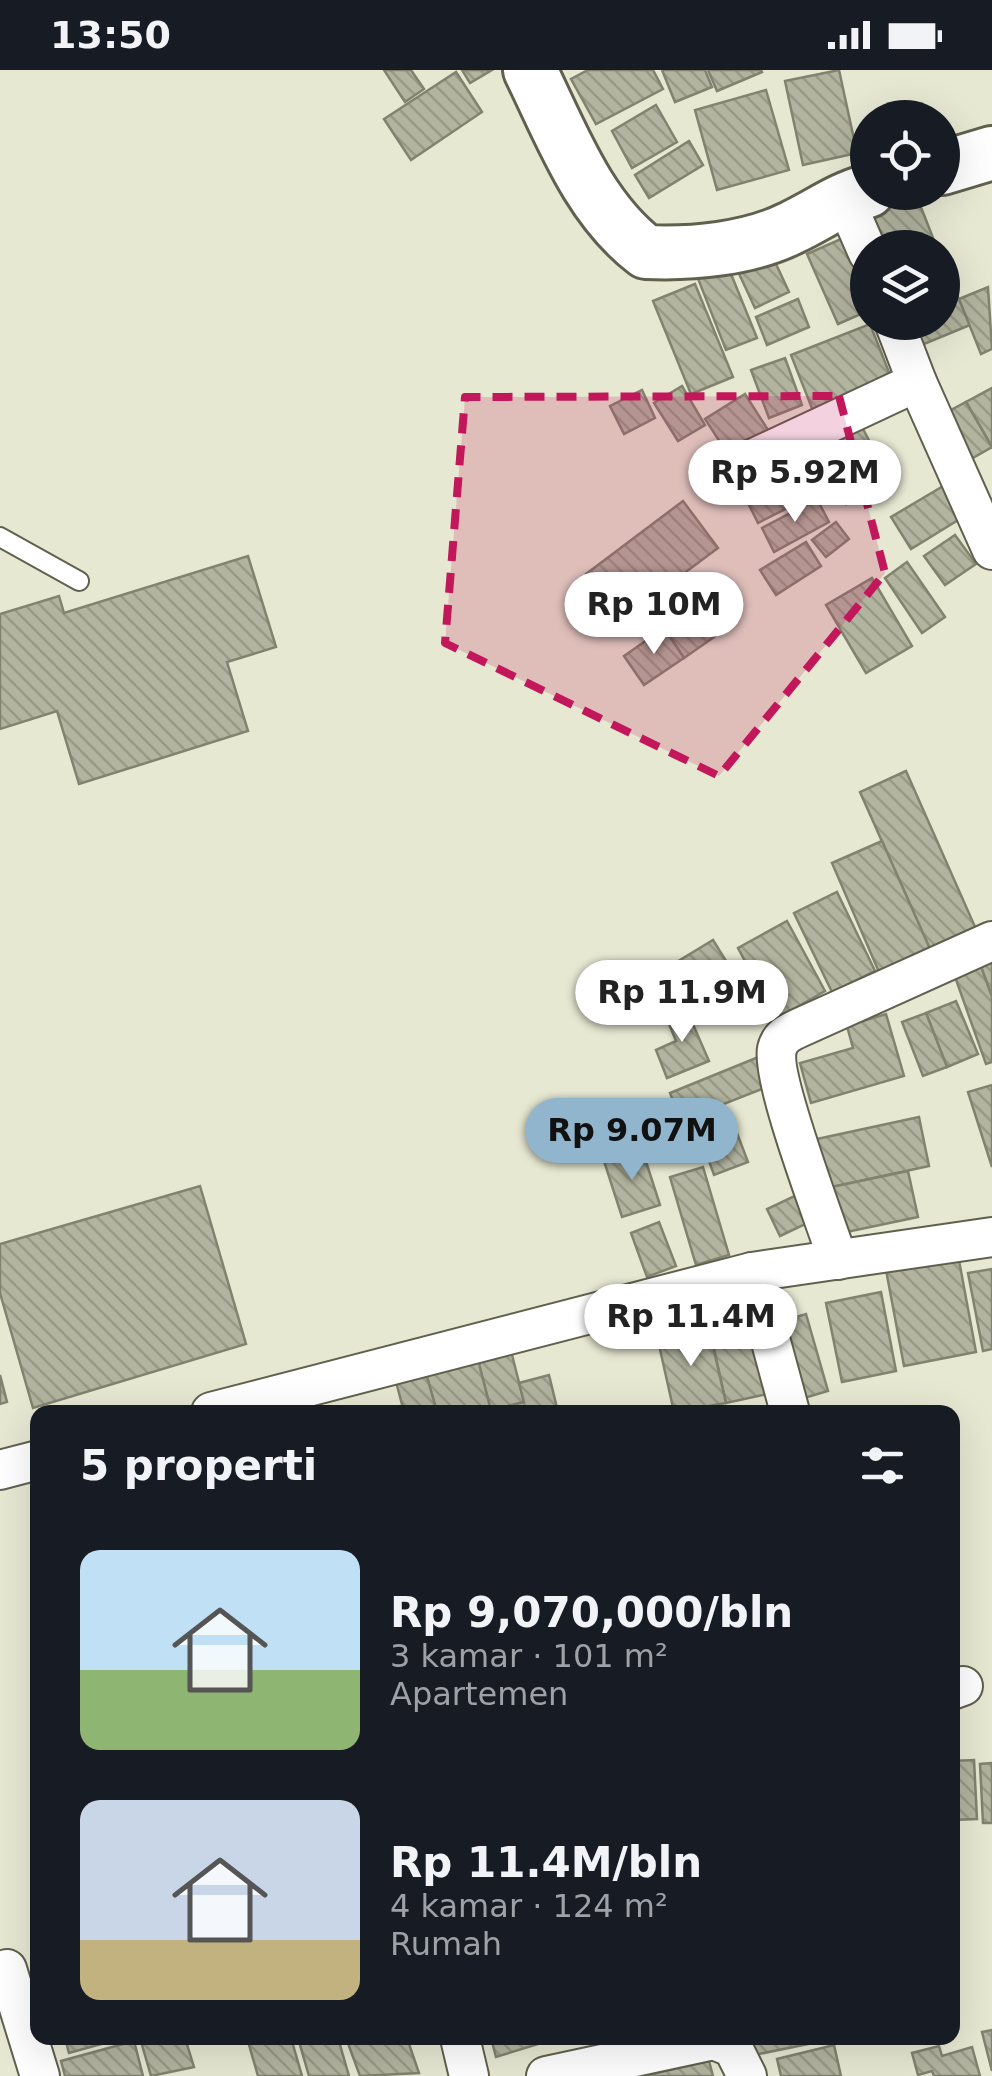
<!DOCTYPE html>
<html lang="id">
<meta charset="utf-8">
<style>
body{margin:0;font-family:"DejaVu Sans",sans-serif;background:#242831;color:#f1f3f6;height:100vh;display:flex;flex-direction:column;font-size:38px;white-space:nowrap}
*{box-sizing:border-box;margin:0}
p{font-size:32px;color:#9ea1a6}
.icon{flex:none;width:55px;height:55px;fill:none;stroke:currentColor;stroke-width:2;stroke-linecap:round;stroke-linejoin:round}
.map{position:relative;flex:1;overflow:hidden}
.drawer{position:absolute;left:30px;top:1335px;width:930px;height:640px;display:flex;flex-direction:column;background:#171b24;border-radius:20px;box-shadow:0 10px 40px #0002}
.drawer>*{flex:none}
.fabs{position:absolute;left:850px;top:30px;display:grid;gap:20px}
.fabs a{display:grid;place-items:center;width:110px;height:110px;border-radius:50%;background:#171b24;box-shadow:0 10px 40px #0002;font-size:50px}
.price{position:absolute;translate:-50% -85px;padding:0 22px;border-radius:35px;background:#fff;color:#222;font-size:32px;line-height:65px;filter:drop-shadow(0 2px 5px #0008)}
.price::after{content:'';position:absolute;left:50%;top:60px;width:30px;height:22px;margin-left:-15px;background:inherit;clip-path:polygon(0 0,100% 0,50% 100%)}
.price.active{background:#92b5ce;color:#111}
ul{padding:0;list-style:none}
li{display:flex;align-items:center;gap:30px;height:250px;padding:0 50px}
li span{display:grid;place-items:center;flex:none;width:280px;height:200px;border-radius:20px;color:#555}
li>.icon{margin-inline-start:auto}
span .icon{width:120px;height:120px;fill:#fffc;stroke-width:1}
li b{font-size:42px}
h2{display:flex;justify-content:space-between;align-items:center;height:120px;padding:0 50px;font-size:42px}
.status{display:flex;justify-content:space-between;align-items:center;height:70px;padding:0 50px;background:#171b24;direction:ltr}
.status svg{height:28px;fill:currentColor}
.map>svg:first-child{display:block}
.building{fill:url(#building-back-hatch);stroke:#81836f;stroke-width:2.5}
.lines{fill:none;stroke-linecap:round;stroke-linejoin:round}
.lane-casing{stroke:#5f614e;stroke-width:22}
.street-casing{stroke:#5f614e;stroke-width:42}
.secondary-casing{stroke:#5f614e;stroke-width:58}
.lane{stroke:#fff;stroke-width:18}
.street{stroke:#fff;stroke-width:38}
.secondary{stroke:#fff;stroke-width:52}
.marked{fill:#c2185b;fill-opacity:0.2;stroke:#c2185b;stroke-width:8;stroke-dasharray:20 12;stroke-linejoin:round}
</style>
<div class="status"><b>13:50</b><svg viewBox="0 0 49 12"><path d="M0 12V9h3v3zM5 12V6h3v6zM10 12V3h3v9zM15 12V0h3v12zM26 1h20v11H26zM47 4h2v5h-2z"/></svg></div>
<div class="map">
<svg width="992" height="2006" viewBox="0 0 992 2006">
<defs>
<pattern id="building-back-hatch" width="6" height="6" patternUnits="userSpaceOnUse" patternTransform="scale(2.5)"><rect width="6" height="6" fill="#b2b49f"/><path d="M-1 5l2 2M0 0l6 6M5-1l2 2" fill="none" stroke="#989a88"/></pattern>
</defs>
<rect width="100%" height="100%" fill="#e6e8d2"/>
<g class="building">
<path d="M 384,0 L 411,0 L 424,19 L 405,32 Z"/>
<path d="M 462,0 L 492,0 L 470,13 Z"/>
<path d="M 588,0 L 653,0 L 663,19 L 596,54 L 571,9 Z"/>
<path d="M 662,0 L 705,0 L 712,17 L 675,32 Z"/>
<path d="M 708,0 L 761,0 L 762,2 L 717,21 Z"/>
<path d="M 839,0 L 857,83 L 803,95 L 785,11 Z"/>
<path d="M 456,2 L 482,42 L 411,90 L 384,49 Z"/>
<path d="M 766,20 L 789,100 L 717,120 L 695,40 Z"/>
<path d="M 656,35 L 677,72 L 632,98 L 612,61 Z"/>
<path d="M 689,71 L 703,95 L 649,128 L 635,105 Z"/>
<path d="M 910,122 L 915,122 L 937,178 L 875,178 L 861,143 Z"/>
<path d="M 848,166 L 868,209 L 868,241 L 838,254 L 807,184 Z"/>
<path d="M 769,179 L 789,222 L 755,238 L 735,195 Z"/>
<path d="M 942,190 L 970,255 L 917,277 L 906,252 L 942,252 Z"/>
<path d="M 727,194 L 757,268 L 726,280 L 697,206 Z"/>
<path d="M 695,214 L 733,307 L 691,324 L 653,231 Z"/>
<path d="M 988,217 L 992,279 L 981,284 L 959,229 Z"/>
<path d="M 798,229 L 809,257 L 767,275 L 756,247 Z"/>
<path d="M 870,254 L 892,310 L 813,341 L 791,285 Z"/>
<path d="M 785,288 L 802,335 L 769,348 L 751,300 Z"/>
<path d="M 682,316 L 705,355 L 678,371 L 654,333 Z"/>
<path d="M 992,318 L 992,377 L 966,332 Z"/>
<path d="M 642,320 L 655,348 L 624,364 L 610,336 Z"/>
<path d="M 745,324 L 768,360 L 729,386 L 705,349 Z"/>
<path d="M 966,332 L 992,377 L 964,393 L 938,347 Z"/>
<path d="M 856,345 L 890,412 L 846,434 L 812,369 Z"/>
<path d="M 801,383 L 821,421 L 758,453 L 739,415 Z"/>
<path d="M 945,415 L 963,447 L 911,479 L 891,447 Z"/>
<path d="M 817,429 L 829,452 L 774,482 L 762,458 Z"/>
<path d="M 683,431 L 718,478 L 621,550 L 586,504 Z"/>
<path d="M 836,452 L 849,469 L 826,487 L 812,470 Z"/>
<path d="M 955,465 L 976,494 L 945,515 L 924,486 Z"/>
<path d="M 806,472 L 821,496 L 776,525 L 760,500 Z"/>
<path d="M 248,486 L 276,577 L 227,592 L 248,661 L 79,714 L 57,641 L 0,659 L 0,544 L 59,526 L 64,543 Z"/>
<path d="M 907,492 L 945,547 L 922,563 L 885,508 Z"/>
<path d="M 872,508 L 912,576 L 866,603 L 826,535 Z"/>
<path d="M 716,522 L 737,551 L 684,588 L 664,558 Z"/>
<path d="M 664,558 L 684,588 L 644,615 L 624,586 Z"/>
<path d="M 906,701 L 976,859 L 930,879 L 860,722 Z"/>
<path d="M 882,771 L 930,879 L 879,902 L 832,793 Z"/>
<path d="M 837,822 L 875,901 L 832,922 L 794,843 Z"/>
<path d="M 787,851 L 825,921 L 776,949 L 738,878 Z"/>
<path d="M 713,870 L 736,907 L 695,933 L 672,895 Z"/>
<path d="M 992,890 L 992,927 L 980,894 Z"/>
<path d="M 980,894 L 992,927 L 992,992 L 986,994 L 954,904 Z"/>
<path d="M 956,931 L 978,984 L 947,997 L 926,943 Z"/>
<path d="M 685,936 L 709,991 L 667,1008 L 656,980 L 676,971 L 665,944 Z"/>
<path d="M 926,943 L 947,997 L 923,1006 L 902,952 Z"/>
<path d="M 886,944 L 904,1006 L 811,1033 L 800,993 L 853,978 L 847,956 Z"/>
<path d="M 761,986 L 772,1015 L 681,1051 L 670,1023 Z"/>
<path d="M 992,1015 L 992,1097 L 968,1022 Z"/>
<path d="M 729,1042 L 748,1092 L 714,1105 L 696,1055 Z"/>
<path d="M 919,1047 L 929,1096 L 827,1118 L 817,1069 Z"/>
<path d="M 642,1079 L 660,1135 L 622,1147 L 604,1091 Z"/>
<path d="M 703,1097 L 729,1185 L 696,1195 L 670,1107 Z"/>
<path d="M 908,1101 L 918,1147 L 837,1164 L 827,1118 Z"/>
<path d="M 200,1116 L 246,1274 L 33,1338 L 0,1223 L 0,1174 Z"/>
<path d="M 799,1124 L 812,1151 L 780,1166 L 767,1139 Z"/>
<path d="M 659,1152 L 676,1196 L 647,1207 L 631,1163 Z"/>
<path d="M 958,1185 L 976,1282 L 904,1296 L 886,1200 Z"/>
<path d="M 992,1199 L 992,1279 L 983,1281 L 968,1203 Z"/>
<path d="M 881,1222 L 896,1301 L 842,1312 L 826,1233 Z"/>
<path d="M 806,1244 L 828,1321 L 791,1332 L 769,1255 Z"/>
<path d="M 757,1254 L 772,1323 L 726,1333 L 711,1265 Z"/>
<path d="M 708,1255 L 726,1333 L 674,1342 L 657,1266 Z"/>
<path d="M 510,1277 L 524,1332 L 491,1341 L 477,1286 Z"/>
<path d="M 477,1286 L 491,1341 L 437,1342 L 425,1300 Z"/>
<path d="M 425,1300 L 437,1342 L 404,1342 L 395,1308 Z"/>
<path d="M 0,1305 L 7,1332 L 0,1334 Z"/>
<path d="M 549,1305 L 558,1342 L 501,1342 L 500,1338 L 524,1332 L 519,1313 Z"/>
<path d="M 974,1690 L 977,1749 L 952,1750 L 952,1691 Z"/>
<path d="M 992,1693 L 992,1753 L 983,1753 L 980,1694 Z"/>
<path d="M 992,1960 L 992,2001 L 982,1962 Z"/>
<path d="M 65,1968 L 123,1968 L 69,1983 Z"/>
<path d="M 140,1968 L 185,1968 L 194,1997 L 151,2006 Z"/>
<path d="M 247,1968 L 291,1968 L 302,2006 L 258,2006 Z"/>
<path d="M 298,1968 L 338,1968 L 349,2006 L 309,2006 Z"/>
<path d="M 346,1968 L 407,1968 L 419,2003 L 360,2006 Z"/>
<path d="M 491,1968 L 547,1968 L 548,1971 L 496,1987 Z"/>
<path d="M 751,1968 L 817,1968 L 818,1972 L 754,1985 Z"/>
<path d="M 134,1971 L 143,2006 L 65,2006 L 61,1991 Z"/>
<path d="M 834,1975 L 841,2006 L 781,2006 L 777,1989 Z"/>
<path d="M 939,1976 L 942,1986 L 972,1977 L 980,2006 L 934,2006 L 932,2001 L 918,2005 L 912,1983 Z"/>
<path d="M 709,1991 L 713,2006 L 644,2006 Z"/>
</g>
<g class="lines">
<defs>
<path id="lane" d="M 0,467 L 79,511"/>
<g id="street">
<path d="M 844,128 L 868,183"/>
<path d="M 917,312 L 992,480"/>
<path d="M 733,398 L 917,312 L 894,252"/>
<path d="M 838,1190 C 826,1153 770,1008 777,979 C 780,967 788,963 799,958 L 992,871"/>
<path d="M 752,1202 L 790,1342"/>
<path d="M 211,1342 L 752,1202 L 992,1167"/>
<path d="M 0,1400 L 38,1390"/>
<path d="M 952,1620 L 963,1616"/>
<path d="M 7,1899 L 40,2006"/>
<path d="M 460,1968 L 469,2006"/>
<path d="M 546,2006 L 714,1970 L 733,1978 L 747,2006"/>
</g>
<g id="secondary">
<path d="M 530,0 C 561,63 588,138 646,182 C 692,184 749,179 791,158 C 817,146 839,129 868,121"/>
<path d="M 942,98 L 992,83"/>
</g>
</defs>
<use href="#lane" class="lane-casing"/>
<use href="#street" class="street-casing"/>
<use href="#secondary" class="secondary-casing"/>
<use href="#lane" class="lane"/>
<use href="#street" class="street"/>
<use href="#secondary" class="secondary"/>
</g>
<path class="marked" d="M 839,326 L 885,503 L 719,706 L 445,573 L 465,327 Z"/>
</svg>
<div class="fabs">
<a><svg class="icon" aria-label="locate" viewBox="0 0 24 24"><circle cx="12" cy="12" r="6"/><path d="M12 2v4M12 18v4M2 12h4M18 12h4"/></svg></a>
<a><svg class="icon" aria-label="layers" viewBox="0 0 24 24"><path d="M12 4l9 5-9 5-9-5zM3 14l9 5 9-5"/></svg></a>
</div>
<b class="price" style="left:795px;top:455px">Rp 5.92M</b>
<b class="price" style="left:654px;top:587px">Rp 10M</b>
<b class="price" style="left:682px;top:975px">Rp 11.9M</b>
<b class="price active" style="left:632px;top:1113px">Rp 9.07M</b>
<b class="price" style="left:691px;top:1299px">Rp 11.4M</b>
<section class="drawer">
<h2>5 properti<svg class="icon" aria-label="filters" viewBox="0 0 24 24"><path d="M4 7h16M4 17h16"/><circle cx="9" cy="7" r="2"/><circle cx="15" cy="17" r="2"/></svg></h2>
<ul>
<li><span style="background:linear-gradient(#bfe0f5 60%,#8fb573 0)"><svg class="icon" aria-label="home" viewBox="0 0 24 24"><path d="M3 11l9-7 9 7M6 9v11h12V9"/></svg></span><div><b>Rp 9,070,000/bln</b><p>3 kamar · 101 m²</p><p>Apartemen</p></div></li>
<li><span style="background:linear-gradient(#c9d6e8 70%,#c2b280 0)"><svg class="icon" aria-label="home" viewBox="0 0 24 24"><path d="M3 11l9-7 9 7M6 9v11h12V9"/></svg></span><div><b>Rp 11.4M/bln</b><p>4 kamar · 124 m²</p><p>Rumah</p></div></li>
</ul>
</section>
</div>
